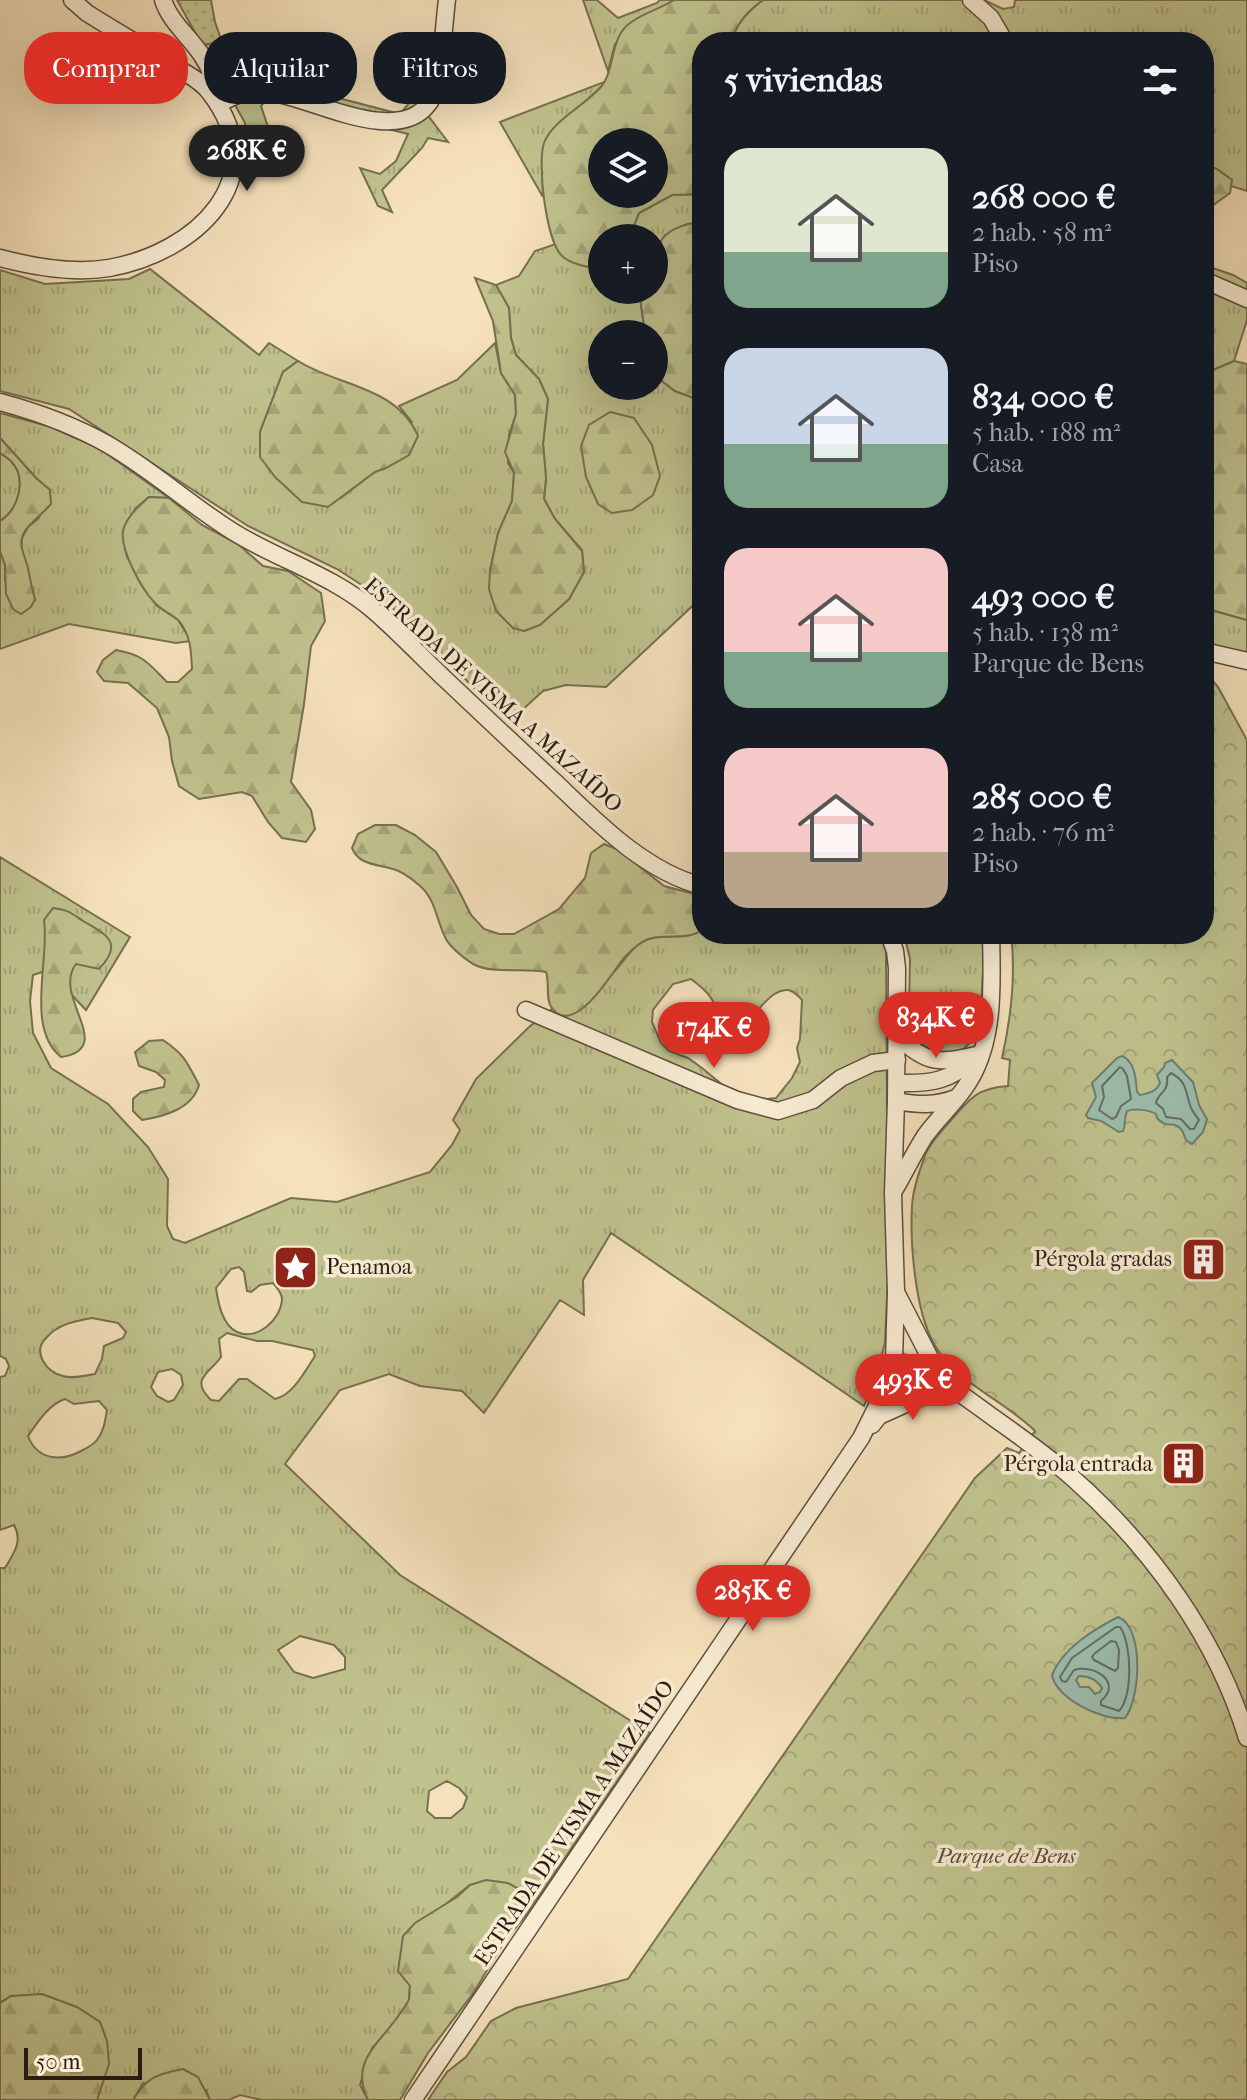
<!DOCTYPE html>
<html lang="es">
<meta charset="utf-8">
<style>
body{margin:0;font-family:"IM FELL French Canon",serif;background:#242831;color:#f1f3f6;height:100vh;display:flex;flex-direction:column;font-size:30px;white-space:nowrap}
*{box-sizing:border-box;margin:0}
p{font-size:26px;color:#9ea1a6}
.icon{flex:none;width:44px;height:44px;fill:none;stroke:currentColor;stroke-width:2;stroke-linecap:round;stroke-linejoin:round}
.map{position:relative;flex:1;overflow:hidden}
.panel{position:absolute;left:692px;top:32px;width:522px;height:912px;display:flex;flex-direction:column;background:#171b24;border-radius:32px;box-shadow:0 8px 32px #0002}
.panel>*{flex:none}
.top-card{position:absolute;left:24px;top:32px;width:548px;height:72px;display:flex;gap:16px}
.buttons{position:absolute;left:588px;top:128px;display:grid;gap:16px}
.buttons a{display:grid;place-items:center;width:80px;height:80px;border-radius:50%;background:#171b24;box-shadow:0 8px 32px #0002;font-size:40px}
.scale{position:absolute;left:24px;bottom:20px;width:118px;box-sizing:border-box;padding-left:8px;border:4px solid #2c1d14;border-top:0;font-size:22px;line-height:28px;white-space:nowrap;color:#2c1d14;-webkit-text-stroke:6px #f8ecd3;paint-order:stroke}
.price{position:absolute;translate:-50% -68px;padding:0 18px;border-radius:28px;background:#d93025;color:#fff;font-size:26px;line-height:52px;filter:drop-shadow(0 2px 4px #0008)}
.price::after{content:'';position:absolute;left:50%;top:48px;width:24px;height:18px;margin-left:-12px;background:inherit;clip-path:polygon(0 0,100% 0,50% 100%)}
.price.current{background:#222;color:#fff}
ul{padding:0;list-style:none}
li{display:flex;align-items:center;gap:24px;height:200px;padding:0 32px}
li span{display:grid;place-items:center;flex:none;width:224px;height:160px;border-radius:24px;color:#555}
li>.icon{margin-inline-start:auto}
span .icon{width:96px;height:96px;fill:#fffc;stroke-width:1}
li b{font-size:34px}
h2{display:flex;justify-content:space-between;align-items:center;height:96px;padding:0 32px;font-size:34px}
.pill{padding:0 28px;border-radius:32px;background:#171b24;box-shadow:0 8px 32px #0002;font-size:28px;line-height:72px}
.pill.current{background:#d93025;color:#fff}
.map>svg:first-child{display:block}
.grass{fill:url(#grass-tufts);stroke:#767050;stroke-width:2;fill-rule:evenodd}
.forest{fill:url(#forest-firs);stroke:#767050;stroke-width:2;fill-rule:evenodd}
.park{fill:url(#park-crowns);stroke:#767050;stroke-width:2}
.garden{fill:url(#garden-dots);stroke:#767050;stroke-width:2}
.water{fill:#9cbeaf;stroke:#6f7e71;stroke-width:2;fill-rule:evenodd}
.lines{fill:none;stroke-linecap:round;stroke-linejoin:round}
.shore{stroke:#646e62;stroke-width:2}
.street-casing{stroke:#5e4e3e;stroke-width:19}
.street{stroke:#f8ecd3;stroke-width:16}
.labels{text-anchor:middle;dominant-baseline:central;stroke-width:7;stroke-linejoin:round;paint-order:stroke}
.street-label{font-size:22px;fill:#2c1d14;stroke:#f8ecd3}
.poi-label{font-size:22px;fill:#2c1d14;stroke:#f8ecd3;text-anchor:end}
.park-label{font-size:22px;font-style:italic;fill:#584f38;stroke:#f8ecd3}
</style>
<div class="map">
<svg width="1247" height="2100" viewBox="0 0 1247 2100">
<defs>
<pattern id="grass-tufts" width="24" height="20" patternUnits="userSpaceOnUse" patternTransform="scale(2)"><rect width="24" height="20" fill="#c0c28d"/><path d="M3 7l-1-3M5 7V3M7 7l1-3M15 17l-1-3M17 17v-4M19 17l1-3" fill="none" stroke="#a5a679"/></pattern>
<pattern id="forest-firs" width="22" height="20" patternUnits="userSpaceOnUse" patternTransform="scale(2)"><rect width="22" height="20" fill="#c0c28d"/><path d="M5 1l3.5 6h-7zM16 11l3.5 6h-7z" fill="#a5a679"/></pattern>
<pattern id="park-crowns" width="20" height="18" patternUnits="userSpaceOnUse" patternTransform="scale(2)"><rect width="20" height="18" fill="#c0c28d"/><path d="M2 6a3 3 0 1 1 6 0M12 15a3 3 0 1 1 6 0" fill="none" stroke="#a5a679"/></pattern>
<pattern id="garden-dots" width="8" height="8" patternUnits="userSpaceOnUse" patternTransform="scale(2)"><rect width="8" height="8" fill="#c0c28d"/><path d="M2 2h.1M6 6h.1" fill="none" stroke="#a5a679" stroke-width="1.8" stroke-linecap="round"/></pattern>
</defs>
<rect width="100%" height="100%" fill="#f5e1bb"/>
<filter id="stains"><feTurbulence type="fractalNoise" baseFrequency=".0025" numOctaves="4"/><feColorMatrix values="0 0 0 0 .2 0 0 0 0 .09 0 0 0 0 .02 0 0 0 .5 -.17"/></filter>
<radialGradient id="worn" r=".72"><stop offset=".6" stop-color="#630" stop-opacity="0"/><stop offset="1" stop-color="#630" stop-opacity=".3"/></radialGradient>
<g class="grass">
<path d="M 583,0 L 597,0 L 618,18 L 657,3 L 660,0 L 674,0 L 615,44 L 608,71 Z"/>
<path d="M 763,0 L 984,0 L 1003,9 L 1014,7 L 1015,0 L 1247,0 L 1247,191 L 1222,183 L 1204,167 L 1204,42 L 788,42 L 785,40 L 732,42 C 735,24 749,11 763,0 Z"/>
<path d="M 222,42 L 245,48 L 244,65 L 293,71 L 296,87 L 400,114 L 414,97 L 448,142 L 428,138 L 422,148 L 382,190 L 392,212 L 378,206 L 360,168 L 380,174 L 396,161 L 408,134 L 267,99 L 261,106 L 268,127 L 249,162 L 245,123 L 202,45 Z"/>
<path d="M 604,82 L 602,86 L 585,102 L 559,123 L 542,168 L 543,197 L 500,122 Z"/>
<path d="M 702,194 L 702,222 L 687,224 L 665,235 L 654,254 L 654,238 L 629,238 L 639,213 L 672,195 Z"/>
<path d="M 556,244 C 565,263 582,266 602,269 L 602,290 L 642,290 L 640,297 L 645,334 L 602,334 L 602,386 L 654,386 L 654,375 L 675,391 L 702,401 L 702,597 L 606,687 L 566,685 L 543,691 L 509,722 L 382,598 L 337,569 L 248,526 L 69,409 L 0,391 L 0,270 L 45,284 L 129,279 L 150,269 L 259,355 L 269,343 L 298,361 L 283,372 L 260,432 L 341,498 L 375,471 L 386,468 L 412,422 L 399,406 L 457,380 L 495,343 L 501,373 L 515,395 L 516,414 L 509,435 L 508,463 L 514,473 L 512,501 L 498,533 L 490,571 L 524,631 L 540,625 L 569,599 L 584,572 L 582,550 L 555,519 L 544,499 L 546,478 L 543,444 L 548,399 L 539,379 L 516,355 L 511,338 L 509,308 L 496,285 L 519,276 L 535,251 Z"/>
<path d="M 1204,265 L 1233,275 L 1247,283 L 1247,320 L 1234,361 L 1204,374 Z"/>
<path d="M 0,413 L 51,427 L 100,449 L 169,498 L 149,497 L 135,509 L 123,532 L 127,557 L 156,605 L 178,620 L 191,641 L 176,643 L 69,624 L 0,649 L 0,551 L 5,565 L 5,581 L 35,599 L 30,584 L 27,566 L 21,554 L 22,538 L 28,527 L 39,518 L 50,490 L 36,478 L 0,438 Z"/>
<path d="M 0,453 C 2,454 10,460 11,461 C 28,479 18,510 0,521 Z"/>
<path d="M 1204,604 L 1215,611 L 1247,620 L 1247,653 L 1204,644 Z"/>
<path d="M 0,857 L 130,937 L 86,1010 L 48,970 L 33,975 L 30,1001 L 33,1033 L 51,1068 L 108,1104 L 148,1147 L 168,1179 L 167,1226 L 173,1239 L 185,1243 L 291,1198 L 337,1202 L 430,1172 L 452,1145 L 460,1130 L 453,1120 L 476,1079 L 529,1027 L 552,1009 L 562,1015 C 578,1002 596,989 611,975 C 622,965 628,951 641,943 C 660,931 685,942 702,930 L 702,934 L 880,934 L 886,951 L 888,1276 L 885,1342 L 877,1375 L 864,1406 L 611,1233 L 583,1280 L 584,1315 L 560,1300 L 484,1413 L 462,1391 L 420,1386 L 389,1374 L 340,1390 L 285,1464 L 400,1575 L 650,1733 L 526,1915 L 526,1907 L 470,1885 L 442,1907 L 410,1986 L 409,2001 L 387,2033 L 372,2048 L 360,2085 L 368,2100 L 261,2100 L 240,2095 L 229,2100 L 210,2100 L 206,2090 L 143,2083 L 133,2100 L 97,2100 L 100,2088 L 11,1996 L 0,2003 L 0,1568 L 5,1568 C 14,1553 23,1541 14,1525 L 0,1530 L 0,1377 L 5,1376 L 9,1366 L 6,1359 L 0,1356 ZM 691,979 C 718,999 713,1005 728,1032 L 740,1036 C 750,1022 767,991 786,990 C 793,989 798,996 802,1000 L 800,1039 L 797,1048 L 800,1062 L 792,1078 L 776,1098 L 757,1100 L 730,1091 L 702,1068 L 688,1058 L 669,1051 L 661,1043 L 652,1022 L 653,1010 L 673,984 ZM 239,1267 L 244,1272 L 247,1291 L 251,1292 L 260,1285 L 273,1283 C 277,1288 282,1293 282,1299 C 281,1320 257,1341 237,1332 C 222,1325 218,1302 216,1288 L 231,1269 ZM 92,1318 L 118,1323 L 126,1332 L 123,1338 L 104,1346 L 102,1359 L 95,1374 C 85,1376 73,1379 63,1376 C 46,1372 32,1352 46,1338 C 58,1324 75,1321 92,1318 ZM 227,1333 L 257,1341 L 272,1341 L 313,1350 L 315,1356 C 305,1371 293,1395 275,1399 L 247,1379 L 239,1379 L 219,1401 L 211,1400 C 189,1379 210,1373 221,1357 L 219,1339 ZM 172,1369 L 181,1375 L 183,1385 L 174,1400 L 168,1402 L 157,1396 L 151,1387 L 158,1372 ZM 65,1399 L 74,1404 L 99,1401 L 107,1410 C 105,1421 104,1431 97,1440 C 93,1445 87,1448 81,1451 C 61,1462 37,1460 28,1436 C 38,1422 48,1405 65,1399 ZM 300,1636 L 334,1645 L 345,1657 L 345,1669 L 313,1678 L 294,1672 L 278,1650 ZM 447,1781 L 459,1788 L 467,1797 L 463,1808 L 451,1818 L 435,1818 L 427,1811 L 429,1791 Z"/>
<path d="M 904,934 L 985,934 L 981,1009 L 973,1040 L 958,1054 L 933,1051 L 912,1039 L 909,1008 L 910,959 Z"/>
</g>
<g class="forest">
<path d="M 674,0 L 763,0 C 749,10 735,24 732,42 L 702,42 L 702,194 L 672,195 L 639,213 L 629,238 L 602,238 L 602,269 C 589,267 572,265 562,256 C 546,241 537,163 544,143 C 552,121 585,105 600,88 C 616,70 609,38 630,23 C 643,13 660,9 674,0 ZM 602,142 L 654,142 L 654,194 L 602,194 Z"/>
<path d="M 1204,164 L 1217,169 L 1232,180 L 1230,193 L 1212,206 L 1204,206 Z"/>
<path d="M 702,222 L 702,401 L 675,391 L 654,375 L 654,334 L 645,334 L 640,297 L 642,290 L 654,290 C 654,249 654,227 702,222 Z"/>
<path d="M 475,278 L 496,285 L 509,308 L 511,338 L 516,355 L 539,379 L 548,399 L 543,444 L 546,478 L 544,499 L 555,519 L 582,551 L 584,572 L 569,599 L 540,625 L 524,631 L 513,628 L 496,611 L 489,589 L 490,571 L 498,533 L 512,501 L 514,473 L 505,452 L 516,414 L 515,395 L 501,373 L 493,321 Z"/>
<path d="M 298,361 C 340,387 396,386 418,436 L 409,455 L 386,468 L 375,472 L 328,507 L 302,502 L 275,477 L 260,457 L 260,432 L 273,398 L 283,372 Z"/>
<path d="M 1234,361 L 1247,364 L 1247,620 L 1215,611 L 1204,604 L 1204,374 Z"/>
<path d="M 610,412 L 634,418 L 652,445 L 660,476 L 653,495 L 632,510 L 612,513 L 598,504 L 586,477 L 581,446 L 589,425 Z"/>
<path d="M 0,438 L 36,478 L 50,490 L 51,504 C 44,512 35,519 28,527 C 15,542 24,552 28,568 C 30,579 32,589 35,599 L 31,607 L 21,614 L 13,609 L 6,594 L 5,565 L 0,551 L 0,521 C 18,510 28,479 11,461 C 10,460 2,454 0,453 Z"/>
<path d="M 149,497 L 169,498 L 202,525 L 238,544 L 263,566 L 288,571 L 321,593 L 325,621 L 311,646 L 304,704 L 291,782 L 311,810 L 315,829 L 306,842 L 282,838 L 268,822 L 252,796 L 242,792 L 199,799 L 179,786 L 172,761 L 169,737 L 157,708 L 128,683 L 104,681 L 97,672 L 103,660 L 116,650 C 144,655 148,663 167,682 L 178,682 L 192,669 C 191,651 191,637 180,622 C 173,614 162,611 155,603 C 142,590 120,550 123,531 C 126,517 139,506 149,497 Z"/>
<path d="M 375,825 L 396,825 L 415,835 L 436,852 L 457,887 L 471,915 L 484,929 L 499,934 L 514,934 L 559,909 L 585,878 L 591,853 L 604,844 L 619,850 L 664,886 L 702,896 L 702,930 C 686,942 660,931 642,942 C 636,946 628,953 623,959 C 612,973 574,1038 552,1008 C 545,1000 550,983 546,972 C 523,967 494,975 473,964 C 465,959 450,947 446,939 C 436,920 436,899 419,885 C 412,879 401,871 393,869 C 376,864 359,865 352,848 L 358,834 Z"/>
<path d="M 53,908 C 69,910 71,913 83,921 C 105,934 125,942 99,969 L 76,964 C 51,996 118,1049 61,1057 C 25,1028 50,959 44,920 Z"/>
<path d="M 163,1040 C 185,1055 187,1062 199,1085 C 192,1109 165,1116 142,1120 L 133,1111 L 133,1099 L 141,1092 L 164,1087 L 165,1080 L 156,1072 L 139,1066 L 135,1052 L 149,1041 Z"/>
<path d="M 486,1880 L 508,1883 L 521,1890 L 526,1915 L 504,1942 L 474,1992 L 428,2053 L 400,2100 L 368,2100 C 349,2062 379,2044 399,2015 C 402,2010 407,2005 409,1999 C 410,1994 409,1990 410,1986 L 398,1971 L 403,1936 L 415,1923 L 457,1897 L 470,1885 Z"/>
<path d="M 42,1994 L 77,2007 L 100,2022 L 107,2041 L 109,2064 L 97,2100 L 0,2100 L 0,2003 L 11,1996 Z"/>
<path d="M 183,2069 L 198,2077 L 210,2100 L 133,2100 C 147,2077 157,2074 183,2069 Z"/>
</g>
<path class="park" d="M 1204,670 L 1218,687 L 1247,740 L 1247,2100 L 428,2100 L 447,2072 L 466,2057 L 491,2021 L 516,2008 L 628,1979 L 975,1478 L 1007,1448 L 1019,1453 L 1035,1431 C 1005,1401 954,1381 934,1344 C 915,1310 910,1244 912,1206 C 913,1188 920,1169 926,1153 C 932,1140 944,1129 952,1119 C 970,1098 978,1088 1008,1086 L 1010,1060 L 1002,1058 C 1011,1018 1016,975 1011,934 L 1204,934 Z"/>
<path class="garden" d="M 177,0 L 211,0 L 215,22 L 222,42 L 202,45 Z"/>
<g class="water">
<path d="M 1122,1056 C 1135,1061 1136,1080 1137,1092 L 1140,1095 C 1149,1093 1156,1092 1160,1083 L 1157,1075 L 1164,1067 L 1165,1063 L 1172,1060 L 1193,1082 L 1199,1105 L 1207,1119 L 1203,1132 L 1192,1144 C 1180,1138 1188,1136 1180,1128 C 1173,1121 1166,1129 1157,1118 L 1156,1114 C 1149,1110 1135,1108 1127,1111 C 1124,1118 1126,1124 1123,1131 L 1119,1132 L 1101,1121 L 1088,1118 L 1086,1115 L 1096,1097 L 1092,1083 L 1117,1058 Z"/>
<path d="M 1118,1617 C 1145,1627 1140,1700 1125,1718 C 1103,1721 1056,1699 1052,1675 C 1063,1648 1093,1630 1118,1617 ZM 1079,1676 C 1088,1676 1097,1680 1102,1688 L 1100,1692 L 1095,1694 L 1089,1687 L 1080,1687 L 1076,1680 Z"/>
</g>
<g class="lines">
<g class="shore">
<path d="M 1120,1067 L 1123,1069 L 1127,1076 L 1131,1099 L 1121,1106 L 1116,1117 L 1112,1119 L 1099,1110 L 1104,1097 L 1102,1086 Z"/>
<path d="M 1171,1073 C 1188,1082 1185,1092 1191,1108 C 1193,1112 1196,1116 1199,1120 L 1194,1129 L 1190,1129 L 1181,1119 L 1166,1117 L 1163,1109 L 1156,1103 C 1158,1092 1169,1093 1167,1077 Z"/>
<path d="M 1116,1627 L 1120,1627 C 1132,1643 1133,1697 1119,1711 L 1101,1705 L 1101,1701 C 1123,1682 1094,1664 1074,1670 L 1066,1682 L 1062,1681 L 1060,1677 L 1072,1658 Z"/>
<path d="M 1111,1641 L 1116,1642 L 1119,1650 L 1118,1668 L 1115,1671 L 1094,1660 L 1092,1657 L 1094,1654 Z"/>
</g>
<defs>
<g id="street">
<path d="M 163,0 C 172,28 201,44 212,75 L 204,84"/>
<path d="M 971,0 L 991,18 L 1005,42"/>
<path d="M 218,104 C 227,100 238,93 247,93 C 260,92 278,93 290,97 C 326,106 401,143 429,103 C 441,87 444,22 447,0"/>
<path d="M 0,258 C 34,267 73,274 109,268 C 195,253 276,179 210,93 C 202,81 188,75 176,67 C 147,49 117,32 87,13 L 72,0"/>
<path d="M 1204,280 L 1247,299"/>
<path d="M 0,402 C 37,412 73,425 107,444 C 151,469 189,504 232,531 C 278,560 331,574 374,611 C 398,632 421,656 444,678 C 481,713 518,748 555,782 C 597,822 644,871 702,886"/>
<path d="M 1204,651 L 1247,661"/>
<path d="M 526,1010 L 737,1100 L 778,1111 L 813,1100 L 841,1078 L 873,1063 L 897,1060"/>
<path d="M 896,1034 C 927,1067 942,1063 981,1054"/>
<path d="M 897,1083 C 933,1084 948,1081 977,1058"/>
<path d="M 896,1101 C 918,1105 935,1106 956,1098"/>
<path d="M 895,1189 C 905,1172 914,1153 925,1136 C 939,1116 959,1100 971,1078 C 995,1036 992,981 991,934"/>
<path d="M 897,1294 L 929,1356 L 938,1379"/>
<path d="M 894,1360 C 932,1370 962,1395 994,1418 C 1022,1438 1051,1458 1076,1481 C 1153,1550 1217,1639 1247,1738"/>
<path d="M 872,1425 L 879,1416 L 948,1385"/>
<path d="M 413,2100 L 861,1438 L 881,1398 L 894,1360 L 896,1292 L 893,1193 L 896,1101 L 897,968 L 895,951 L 889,934"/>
</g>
</defs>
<use href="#street" class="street-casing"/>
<use href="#street" class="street"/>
</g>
<defs>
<symbol id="building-square" viewBox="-11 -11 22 22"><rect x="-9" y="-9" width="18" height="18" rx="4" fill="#8f2418" stroke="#f8ecd3"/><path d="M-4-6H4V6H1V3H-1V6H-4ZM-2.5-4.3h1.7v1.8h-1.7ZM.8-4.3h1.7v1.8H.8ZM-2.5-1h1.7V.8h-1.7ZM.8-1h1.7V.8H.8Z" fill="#fff"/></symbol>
<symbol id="sight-square" viewBox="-11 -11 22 22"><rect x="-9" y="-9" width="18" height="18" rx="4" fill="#8f2418" stroke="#f8ecd3"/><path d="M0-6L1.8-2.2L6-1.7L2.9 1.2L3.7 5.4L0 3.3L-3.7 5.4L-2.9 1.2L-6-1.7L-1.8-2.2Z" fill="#fff"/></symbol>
</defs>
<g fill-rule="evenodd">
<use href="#building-square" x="1178" y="1234" width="51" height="51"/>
<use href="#sight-square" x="270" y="1242" width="51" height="51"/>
<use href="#building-square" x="1158" y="1438" width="51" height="51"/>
</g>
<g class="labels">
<g class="street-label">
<text transform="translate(493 695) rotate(42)">ESTRADA DE VISMA A MAZAÍDO</text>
<text transform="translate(574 1823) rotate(-56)">ESTRADA DE VISMA A MAZAÍDO</text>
</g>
<g class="poi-label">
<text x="1172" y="1259">Pérgola gradas</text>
<text x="326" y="1267" text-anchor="start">Penamoa</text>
<text x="1153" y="1464">Pérgola entrada</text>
</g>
<g class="park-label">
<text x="1006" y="1856">Parque de Bens</text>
</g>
</g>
<rect width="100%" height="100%" filter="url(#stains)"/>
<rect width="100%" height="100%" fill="url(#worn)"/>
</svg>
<div class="buttons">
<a><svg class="icon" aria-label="layers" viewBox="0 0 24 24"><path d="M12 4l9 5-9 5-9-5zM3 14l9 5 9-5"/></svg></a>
<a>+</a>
<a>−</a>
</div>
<div class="scale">50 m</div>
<b class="price current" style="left:247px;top:193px">268K €</b>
<b class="price" style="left:936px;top:1060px">834K €</b>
<b class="price" style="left:714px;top:1070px">174K €</b>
<b class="price" style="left:913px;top:1422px">493K €</b>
<b class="price" style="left:753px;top:1633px">285K €</b>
<div class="top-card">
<a class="pill current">Comprar</a>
<a class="pill">Alquilar</a>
<a class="pill">Filtros</a>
</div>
<section class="panel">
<h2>5 viviendas<svg class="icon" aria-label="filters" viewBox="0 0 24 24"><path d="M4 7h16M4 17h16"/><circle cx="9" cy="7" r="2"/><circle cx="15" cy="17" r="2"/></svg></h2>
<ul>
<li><span style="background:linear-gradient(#dfe7d0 65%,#7fa58c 0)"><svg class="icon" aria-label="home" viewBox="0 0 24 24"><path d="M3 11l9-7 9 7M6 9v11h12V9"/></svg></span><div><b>268 000 €</b><p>2 hab. · 58 m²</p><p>Piso</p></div></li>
<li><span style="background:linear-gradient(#c9d6e8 60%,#7fa58c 0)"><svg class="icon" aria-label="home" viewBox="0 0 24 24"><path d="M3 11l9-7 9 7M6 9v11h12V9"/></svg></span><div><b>834 000 €</b><p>5 hab. · 188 m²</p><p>Casa</p></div></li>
<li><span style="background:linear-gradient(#f6c9c9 65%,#7fa58c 0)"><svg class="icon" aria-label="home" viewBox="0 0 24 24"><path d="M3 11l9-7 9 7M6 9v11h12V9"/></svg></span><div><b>493 000 €</b><p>5 hab. · 138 m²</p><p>Parque de Bens</p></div></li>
<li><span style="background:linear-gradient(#f6c9c9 65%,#b9a48a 0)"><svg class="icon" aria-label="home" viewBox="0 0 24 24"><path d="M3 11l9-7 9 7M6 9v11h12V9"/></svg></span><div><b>285 000 €</b><p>2 hab. · 76 m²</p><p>Piso</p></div></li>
</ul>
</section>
</div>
